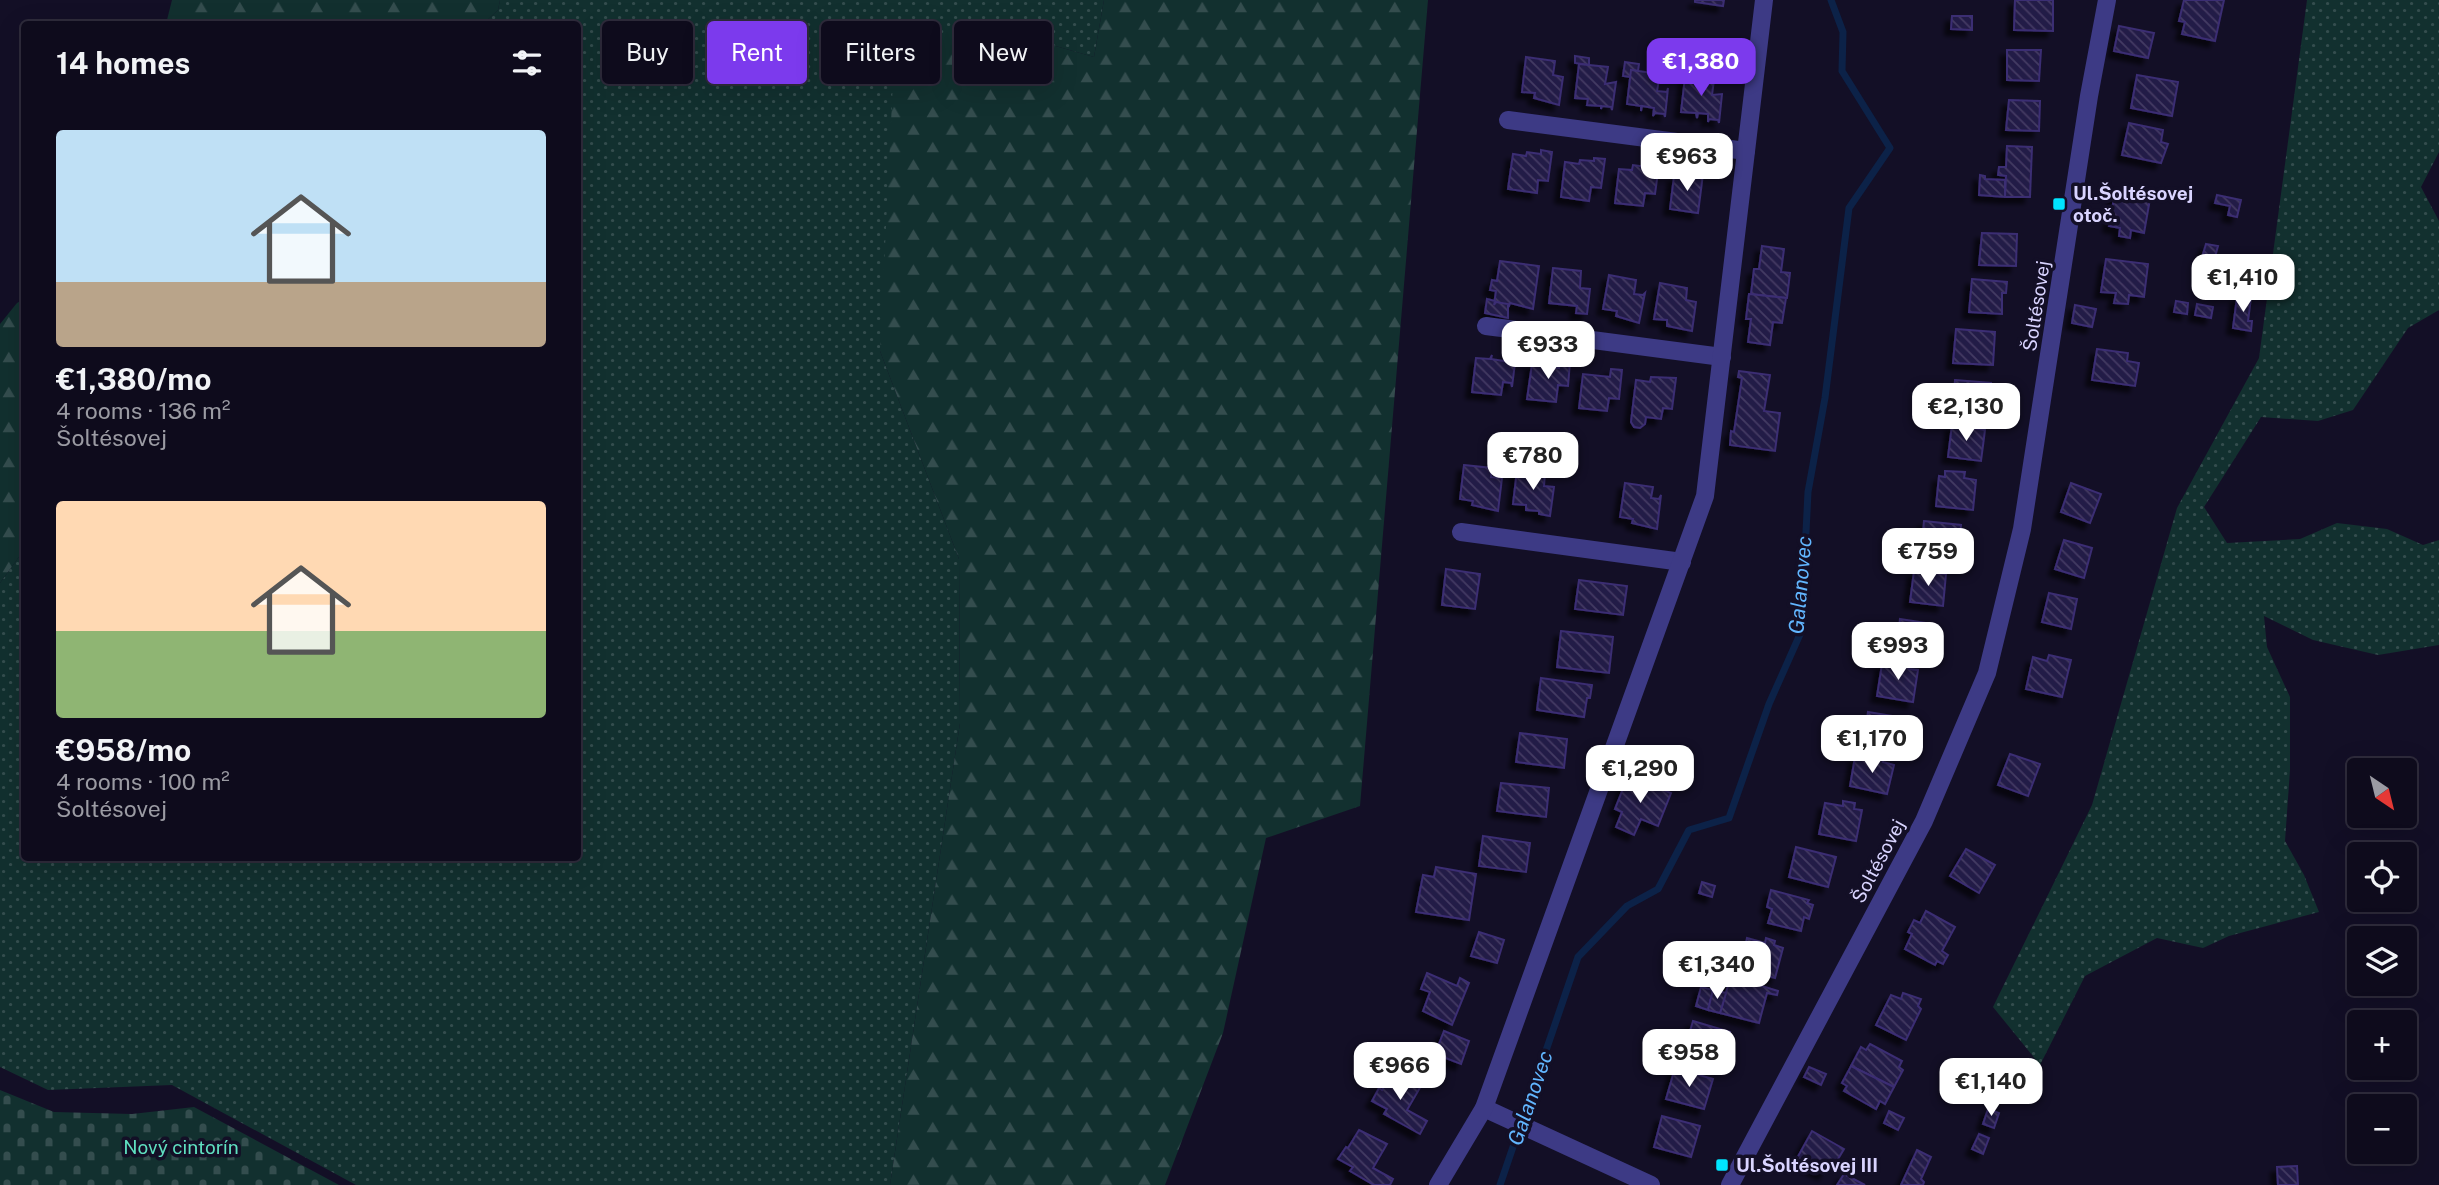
<!DOCTYPE html>
<meta charset="utf-8">
<style>
body{margin:0;font-family:"Public Sans",sans-serif;background:#1c1929;color:#f1f3f6;height:100vh;display:flex;flex-direction:column;font-size:26px;white-space:nowrap}
*{box-sizing:border-box;margin:0}
p{font-size:23px;color:#9b9ba3}
.icon{flex:none;width:38px;height:38px;fill:none;stroke:currentColor;stroke-width:2;stroke-linecap:round;stroke-linejoin:round}
.map{position:relative;flex:1;overflow:hidden}
.sheet{position:absolute;left:21px;top:21px;width:560px;height:840px;display:flex;flex-direction:column;background:#0e0b1c;border-radius:7px;box-shadow:0 7px 28px #0002,0 0 0 2px #2e2b3b}
.sheet>*{flex:none}
.top-card{position:absolute;left:602px;top:21px;width:665px;height:63px;display:flex;gap:14px}
.needle{width:46px;rotate:145deg}
.controls{position:absolute;left:2347px;top:758px;display:grid;gap:14px}
.controls a{display:grid;place-items:center;width:70px;height:70px;border-radius:7px;background:#0e0b1c;box-shadow:0 7px 28px #0002,0 0 0 2px #2e2b3b;font-size:35px}
.price{position:absolute;translate:-50% -60px;padding:0 16px;border-radius:14px;background:#fff;color:#222;font-size:23px;line-height:46px;filter:drop-shadow(0 2px 4px #0008)}
.price::after{content:'';position:absolute;left:50%;top:42px;width:21px;height:16px;margin-left:-10px;background:inherit;clip-path:polygon(0 0,100% 0,50% 100%)}
.price.active{background:#7c3aed;color:#fff}
ul{padding:0;list-style:none}
li{display:grid;align-content:center;gap:14px;height:371px;padding:0 35px}
li span{display:grid;place-items:center;height:217px;border-radius:7px;color:#555}
li>.icon{margin-inline-start:auto}
span .icon{width:126px;height:126px;fill:#fffc;stroke-width:1}
li b{font-size:30px}
h2{display:flex;justify-content:space-between;align-items:center;height:84px;padding:0 35px;font-size:30px}
.chip{padding:0 24px;border-radius:7px;background:#0e0b1c;box-shadow:0 7px 28px #0002,0 0 0 2px #2e2b3b;font-size:24px;line-height:63px}
.chip.active{background:#7c3aed;color:#fff}
.map>svg:first-child{display:block}
.grass{fill:url(#grass-dots)}
.forest{fill:url(#forest-firs)}
.cemetery{fill:url(#cemetery-stones)}
.lines{fill:none;stroke-linecap:round;stroke-linejoin:round}
.stream{stroke:#0c2248;stroke-width:7}
.building{fill:url(#building-back-hatch);stroke:#3b2d73;stroke-width:2;filter:url(#shadow)}
.street{stroke:#3d3a85;stroke-width:18}
.poi-dot{fill:#00e5ff;stroke:#130f26;stroke-width:2.5}
.labels{text-anchor:middle;dominant-baseline:central;stroke-width:7;stroke-linejoin:round;paint-order:stroke}
.poi-label{font-size:19px;font-weight:bold;fill:#d9d4ff;stroke:#130f26;text-anchor:start}
.street-label{font-size:19px;fill:#d9d4ff;stroke:#130f26}
.park-label{font-size:19px;fill:#5fe0c0;stroke:#130f26}
.water-label{font-size:21px;font-style:italic;fill:#62b6ff;stroke:#130f26}
</style>
<div class="map">
<svg width="2439" height="1185" viewBox="0 0 2439 1185">
<defs>
<pattern id="grass-dots" width="8" height="8" patternUnits="userSpaceOnUse" patternTransform="scale(1.75)"><rect width="8" height="8" fill="#12302f"/><path d="M2 2h.1M6 6h.1" fill="none" stroke="#344d4e" stroke-width="1.8" stroke-linecap="round"/></pattern>
<pattern id="forest-firs" width="22" height="20" patternUnits="userSpaceOnUse" patternTransform="scale(1.75)"><rect width="22" height="20" fill="#12302f"/><path d="M5 1l3.5 6h-7zM16 11l3.5 6h-7z" fill="#344d4e"/></pattern>
<pattern id="cemetery-stones" width="16" height="16" patternUnits="userSpaceOnUse" patternTransform="scale(1.75)"><rect width="16" height="16" fill="#12302f"/><path d="M2 7V4a2 2 0 0 1 4 0v3zM10 15v-3a2 2 0 0 1 4 0v3z" fill="#344d4e"/></pattern>
<pattern id="building-back-hatch" width="6" height="6" patternUnits="userSpaceOnUse" patternTransform="scale(1.75)"><rect width="6" height="6" fill="#241b47"/><path d="M-1 5l2 2M0 0l6 6M5-1l2 2" fill="none" stroke="#433b63"/></pattern>
<filter id="shadow"><feDropShadow dx="-6" dy="6" stdDeviation="2" flood-color="#0009"/></filter>
</defs>
<rect width="100%" height="100%" fill="#130f26"/>
<g class="grass">
<path d="M 500,0 L 1104,0 L 1094,57 L 964,20 L 880,351 L 959,559 L 960,723 L 890,1185 L 356,1185 L 172,1085 L 48,1090 L 0,1067 L 0,583 L 24,550 L 24,858 L 578,858 L 578,24 L 483,24 L 498,10 Z"/>
<path d="M 2307,0 L 2439,0 L 2439,152 L 2421,187 L 2439,221 L 2439,310 L 2408,328 L 2353,410 L 2318,421 L 2261,417 L 2204,507 L 2227,543 L 2300,539 L 2337,523 L 2387,529 L 2423,545 L 2439,540 L 2439,645 L 2378,655 L 2313,640 L 2264,616 L 2267,647 L 2290,697 L 2290,770 L 2285,841 L 2304,875 L 2319,912 L 2229,936 L 2203,948 L 2157,938 L 2085,976 L 2040,1065 L 1993,1007 L 2092,805 L 2177,508 L 2259,358 Z"/>
</g>
<g class="forest">
<path d="M 172,0 L 500,0 L 498,10 L 483,24 L 166,24 Z"/>
<path d="M 1104,0 L 1428,0 L 1360,806 L 1266,838 L 1223,1033 L 1165,1185 L 890,1185 L 960,723 L 959,559 L 880,351 L 893,81 L 964,20 L 1094,57 Z"/>
<path d="M 24,299 L 24,550 L 0,583 L 0,324 L 17,303 Z"/>
</g>
<path class="cemetery" d="M 0,1090 L 54,1112 L 132,1114 L 194,1107 L 339,1185 L 0,1185 Z"/>
<g class="lines">
<path class="stream" d="M 1500,1185 L 1578,957 L 1627,906 L 1658,889 L 1689,830 L 1729,818 L 1769,704 L 1801,632 L 1808,492 L 1825,398 L 1849,208 L 1890,148 L 1842,71 L 1843,32 L 1831,0"/>
</g>
<g class="building">
<path d="M 1695,0 L 1724,0 L 1723,6 L 1695,2 Z"/>
<path d="M 2015,0 L 2053,0 L 2053,31 L 2014,30 Z"/>
<path d="M 2184,0 L 2224,0 L 2215,41 L 2182,34 L 2185,22 L 2179,21 Z"/>
<path d="M 1952,16 L 1972,16 L 1972,30 L 1951,29 Z"/>
<path d="M 2119,26 L 2154,33 L 2148,58 L 2114,51 Z"/>
<path d="M 2007,50 L 2041,50 L 2039,81 L 2007,80 Z"/>
<path d="M 1575,56 L 1589,58 L 1589,65 L 1575,63 Z"/>
<path d="M 1526,57 L 1555,61 L 1553,75 L 1563,77 L 1559,105 L 1534,98 L 1535,93 L 1522,92 Z"/>
<path d="M 1625,62 L 1639,64 L 1638,71 L 1631,70 L 1631,77 L 1623,76 Z"/>
<path d="M 1579,64 L 1608,67 L 1605,84 L 1616,82 L 1612,110 L 1611,107 L 1602,106 L 1601,109 L 1601,106 L 1587,105 L 1588,99 L 1575,98 Z"/>
<path d="M 1631,70 L 1660,74 L 1657,91 L 1667,92 L 1668,88 L 1665,117 L 1664,114 L 1655,113 L 1653,116 L 1654,108 L 1642,106 L 1641,111 L 1641,106 L 1627,104 Z"/>
<path d="M 2137,75 L 2178,82 L 2172,116 L 2131,108 Z"/>
<path d="M 1685,77 L 1714,80 L 1712,95 L 1722,94 L 1719,123 L 1718,120 L 1709,119 L 1708,122 L 1708,114 L 1698,113 L 1697,118 L 1696,113 L 1681,112 Z"/>
<path d="M 2009,100 L 2040,101 L 2039,131 L 2006,130 Z"/>
<path d="M 2129,123 L 2163,130 L 2161,142 L 2168,144 L 2161,163 L 2122,155 Z"/>
<path d="M 2007,146 L 2032,147 L 2030,197 L 2005,197 L 2006,176 L 1998,175 L 1999,167 L 2006,167 Z"/>
<path d="M 1541,150 L 1552,152 L 1548,181 L 1538,180 L 1537,193 L 1508,189 L 1513,154 L 1526,156 L 1527,152 L 1541,154 Z"/>
<path d="M 1594,158 L 1605,159 L 1601,188 L 1591,187 L 1589,201 L 1561,197 L 1565,162 L 1579,164 L 1580,160 L 1594,161 Z"/>
<path d="M 1647,164 L 1659,165 L 1655,194 L 1645,193 L 1643,206 L 1615,203 L 1619,169 L 1632,170 L 1633,165 L 1647,167 Z"/>
<path d="M 1688,172 L 1703,174 L 1698,213 L 1670,209 L 1674,176 L 1688,177 Z"/>
<path d="M 1980,175 L 1985,176 L 1985,179 L 2005,180 L 2005,197 L 1979,195 Z"/>
<path d="M 2115,193 L 2150,199 L 2144,233 L 2131,230 L 2130,238 L 2119,236 L 2120,228 L 2109,226 Z"/>
<path d="M 2217,195 L 2241,200 L 2237,217 L 2228,215 L 2230,206 L 2215,203 Z"/>
<path d="M 1982,233 L 2017,234 L 2016,266 L 1979,265 Z"/>
<path d="M 2206,244 L 2218,246 L 2215,257 L 2203,254 Z"/>
<path d="M 1762,246 L 1784,249 L 1781,272 L 1790,273 L 1787,298 L 1751,294 L 1754,269 L 1759,269 Z"/>
<path d="M 2106,259 L 2148,264 L 2144,297 L 2129,295 L 2128,304 L 2114,303 L 2116,293 L 2101,292 Z"/>
<path d="M 1500,261 L 1539,266 L 1533,309 L 1510,303 L 1509,306 L 1496,302 L 1494,305 L 1496,291 L 1490,290 L 1492,280 L 1497,281 Z"/>
<path d="M 2255,265 L 2264,267 L 2262,274 L 2254,273 Z"/>
<path d="M 1553,268 L 1581,271 L 1580,288 L 1590,289 L 1587,314 L 1576,313 L 1577,306 L 1549,303 Z"/>
<path d="M 1609,275 L 1636,280 L 1634,294 L 1643,295 L 1645,293 L 1639,323 L 1616,316 L 1617,311 L 1603,309 Z"/>
<path d="M 1972,279 L 2007,282 L 2006,293 L 2002,293 L 2002,314 L 1969,312 Z"/>
<path d="M 1660,283 L 1687,288 L 1686,300 L 1696,302 L 1692,331 L 1667,326 L 1667,320 L 1654,319 Z"/>
<path d="M 1749,294 L 1786,298 L 1782,323 L 1773,322 L 1770,345 L 1748,342 L 1751,319 L 1746,319 Z"/>
<path d="M 2237,297 L 2251,298 L 2248,321 L 2252,321 L 2251,331 L 2233,328 Z"/>
<path d="M 1487,299 L 1495,301 L 1494,305 L 1496,302 L 1508,304 L 1508,318 L 1485,313 Z"/>
<path d="M 2176,301 L 2188,303 L 2187,314 L 2174,312 Z"/>
<path d="M 2197,304 L 2213,307 L 2211,318 L 2195,315 Z"/>
<path d="M 2075,305 L 2096,309 L 2092,327 L 2072,323 Z"/>
<path d="M 1956,329 L 1995,332 L 1993,365 L 1953,363 Z"/>
<path d="M 2097,349 L 2128,353 L 2127,361 L 2139,363 L 2135,386 L 2092,380 Z"/>
<path d="M 1505,354 L 1506,357 L 1514,358 L 1516,355 L 1512,387 L 1511,383 L 1503,382 L 1501,395 L 1472,392 L 1476,358 L 1490,359 L 1492,355 L 1491,359 L 1504,361 Z"/>
<path d="M 1560,360 L 1570,362 L 1568,386 L 1558,385 L 1556,402 L 1527,399 L 1532,364 L 1559,368 Z"/>
<path d="M 1611,369 L 1622,370 L 1619,399 L 1609,398 L 1607,411 L 1579,408 L 1583,374 L 1610,377 Z"/>
<path d="M 1739,371 L 1770,375 L 1764,411 L 1780,413 L 1775,451 L 1730,445 L 1731,431 L 1734,432 L 1742,378 L 1738,377 Z"/>
<path d="M 1651,377 L 1676,378 L 1672,409 L 1663,408 L 1661,419 L 1646,417 L 1645,424 L 1640,428 L 1634,427 L 1631,422 L 1636,380 L 1650,382 Z"/>
<path d="M 1955,380 L 1991,383 L 1988,414 L 1953,412 Z"/>
<path d="M 1952,425 L 1985,430 L 1981,461 L 1948,457 Z"/>
<path d="M 1464,465 L 1492,468 L 1491,477 L 1502,478 L 1498,511 L 1472,505 L 1473,501 L 1460,499 Z"/>
<path d="M 1517,470 L 1545,473 L 1544,486 L 1554,487 L 1550,516 L 1539,514 L 1539,511 L 1526,510 L 1526,505 L 1513,504 Z"/>
<path d="M 1945,471 L 1965,472 L 1964,478 L 1976,480 L 1973,510 L 1936,506 L 1939,476 L 1945,477 Z"/>
<path d="M 1625,483 L 1653,487 L 1651,498 L 1659,499 L 1661,495 L 1657,529 L 1632,523 L 1633,519 L 1620,517 Z"/>
<path d="M 2071,483 L 2101,494 L 2090,523 L 2061,512 Z"/>
<path d="M 1924,521 L 1961,525 L 1958,557 L 1921,553 Z"/>
<path d="M 2064,540 L 2092,548 L 2084,578 L 2055,569 Z"/>
<path d="M 1446,569 L 1480,574 L 1475,609 L 1442,605 Z"/>
<path d="M 1914,571 L 1946,574 L 1943,606 L 1910,602 Z"/>
<path d="M 1579,580 L 1627,586 L 1623,615 L 1575,609 Z"/>
<path d="M 2049,593 L 2077,599 L 2071,629 L 2042,622 Z"/>
<path d="M 1900,619 L 1933,624 L 1928,656 L 1896,651 Z"/>
<path d="M 1561,631 L 1613,637 L 1609,673 L 1557,667 Z"/>
<path d="M 2049,655 L 2071,660 L 2062,697 L 2026,689 L 2033,657 L 2047,661 Z"/>
<path d="M 1898,662 L 1909,664 L 1909,669 L 1918,670 L 1913,702 L 1877,696 L 1882,664 L 1897,667 Z"/>
<path d="M 1541,678 L 1592,685 L 1590,698 L 1587,698 L 1584,717 L 1537,710 Z"/>
<path d="M 1868,712 L 1905,718 L 1900,750 L 1863,744 Z"/>
<path d="M 1520,733 L 1567,739 L 1564,768 L 1516,762 Z"/>
<path d="M 2010,754 L 2040,764 L 2028,796 L 1998,785 Z"/>
<path d="M 1875,756 L 1884,758 L 1883,762 L 1894,765 L 1887,794 L 1850,786 L 1855,757 L 1874,761 Z"/>
<path d="M 1628,776 L 1671,793 L 1658,826 L 1641,819 L 1634,835 L 1616,827 L 1622,812 L 1615,809 Z"/>
<path d="M 1501,783 L 1549,788 L 1546,817 L 1497,811 Z"/>
<path d="M 1843,801 L 1855,803 L 1854,809 L 1862,810 L 1856,841 L 1819,834 L 1825,803 L 1843,806 Z"/>
<path d="M 1483,836 L 1530,843 L 1526,872 L 1479,866 Z"/>
<path d="M 1796,847 L 1836,857 L 1828,887 L 1789,877 Z"/>
<path d="M 1966,849 L 1995,865 L 1979,893 L 1950,876 Z"/>
<path d="M 1436,867 L 1476,874 L 1469,920 L 1416,912 L 1423,875 L 1434,877 Z"/>
<path d="M 1702,882 L 1715,886 L 1712,897 L 1699,893 Z"/>
<path d="M 1771,890 L 1809,900 L 1807,903 L 1813,905 L 1809,919 L 1804,917 L 1801,931 L 1768,923 L 1772,909 L 1767,907 Z"/>
<path d="M 1926,911 L 1955,927 L 1942,951 L 1948,955 L 1943,964 L 1937,961 L 1935,965 L 1905,949 L 1912,934 L 1908,932 L 1914,920 L 1920,923 Z"/>
<path d="M 1479,932 L 1504,940 L 1497,963 L 1471,956 Z"/>
<path d="M 1747,938 L 1765,943 L 1766,938 L 1775,941 L 1774,945 L 1783,948 L 1775,978 L 1740,969 Z"/>
<path d="M 1427,973 L 1457,986 L 1460,978 L 1469,983 L 1452,1025 L 1423,1011 L 1430,992 L 1421,989 Z"/>
<path d="M 1742,980 L 1778,991 L 1777,995 L 1767,993 L 1759,1023 L 1720,1013 L 1729,982 L 1740,985 Z"/>
<path d="M 1701,987 L 1713,990 L 1708,1010 L 1696,1006 Z"/>
<path d="M 1713,990 L 1726,993 L 1720,1013 L 1708,1010 Z"/>
<path d="M 1903,993 L 1921,999 L 1918,1006 L 1921,1009 L 1906,1040 L 1876,1025 L 1891,995 L 1901,999 Z"/>
<path d="M 1693,1021 L 1730,1032 L 1721,1063 L 1684,1052 Z"/>
<path d="M 1444,1031 L 1469,1041 L 1461,1064 L 1435,1054 Z"/>
<path d="M 1870,1044 L 1902,1061 L 1899,1067 L 1903,1070 L 1894,1087 L 1851,1066 L 1861,1047 L 1866,1050 Z"/>
<path d="M 1851,1066 L 1894,1087 L 1885,1104 L 1880,1101 L 1876,1109 L 1844,1091 L 1847,1086 L 1842,1083 Z"/>
<path d="M 1809,1067 L 1826,1074 L 1821,1085 L 1804,1077 Z"/>
<path d="M 1675,1068 L 1713,1079 L 1704,1109 L 1666,1099 Z"/>
<path d="M 1393,1072 L 1421,1086 L 1407,1110 L 1427,1121 L 1420,1134 L 1384,1114 L 1387,1109 L 1372,1101 L 1379,1088 L 1382,1090 Z"/>
<path d="M 1988,1109 L 1999,1113 L 1994,1128 L 1983,1124 Z"/>
<path d="M 1889,1111 L 1904,1118 L 1898,1130 L 1884,1123 Z"/>
<path d="M 1662,1116 L 1700,1126 L 1691,1157 L 1654,1147 Z"/>
<path d="M 1359,1130 L 1387,1144 L 1373,1168 L 1393,1179 L 1390,1185 L 1374,1185 L 1350,1171 L 1353,1167 L 1338,1159 L 1346,1147 L 1348,1148 Z"/>
<path d="M 1812,1131 L 1844,1149 L 1835,1164 L 1830,1162 L 1824,1174 L 1796,1160 Z"/>
<path d="M 1979,1134 L 1989,1138 L 1983,1154 L 1972,1149 Z"/>
<path d="M 1917,1150 L 1931,1157 L 1921,1179 L 1924,1182 L 1923,1185 L 1901,1185 Z"/>
<path d="M 2297,1166 L 2298,1185 L 2278,1185 L 2277,1167 Z"/>
<path d="M 1844,1174 L 1865,1185 L 1837,1185 Z"/>
</g>
<g class="lines">
<g class="street">
<path d="M 1508,120 L 1746,151"/>
<path d="M 1486,326 L 1722,357"/>
<path d="M 1461,532 L 1682,562"/>
<path d="M 1484,1108 L 1651,1185"/>
<path d="M 1438,1185 L 1484,1108 L 1705,496 L 1764,0"/>
<path d="M 1730,1185 L 1924,821 L 1987,673 L 2022,529 L 2089,96 L 2107,0"/>
</g>
</g>
<g class="poi-dot">
<rect x="2052" y="197" width="14" height="14" rx="3.5"/>
<rect x="1715" y="1158" width="14" height="14" rx="3.5"/>
</g>
<g class="labels">
<g class="poi-label">
<text x="2073" y="193">Ul.Šoltésovej<tspan x="2073" dy="22">otoč.</tspan></text>
<text x="1736" y="1165">Ul.Šoltésovej III</text>
</g>
<g class="street-label">
<text transform="translate(2036 306) rotate(-81)">Šoltésovej</text>
<text transform="translate(1878 861) rotate(-62)">Šoltésovej</text>
</g>
<g class="park-label">
<text x="181" y="1147">Nový cintorín</text>
</g>
<g class="water-label">
<text transform="translate(1800 585) rotate(-85)">Galanovec</text>
<text transform="translate(1530 1098) rotate(-71)">Galanovec</text>
</g>
</g>
</svg>
<div class="controls">
<a><svg class="needle" viewBox="-14 -14 28 28"><path d="M0-13l5 13h-10z" fill="#e53935"/><path d="M0 13l5-13h-10z" fill="#9b9ba3"/></svg></a>
<a><svg class="icon" aria-label="locate" viewBox="0 0 24 24"><circle cx="12" cy="12" r="6"/><path d="M12 2v4M12 18v4M2 12h4M18 12h4"/></svg></a>
<a><svg class="icon" aria-label="layers" viewBox="0 0 24 24"><path d="M12 4l9 5-9 5-9-5zM3 14l9 5 9-5"/></svg></a>
<a>+</a>
<a>−</a>
</div>
<b class="price active" style="left:1701px;top:98px">€1,380</b>
<b class="price" style="left:1687px;top:193px">€963</b>
<b class="price" style="left:2243px;top:314px">€1,410</b>
<b class="price" style="left:1548px;top:381px">€933</b>
<b class="price" style="left:1966px;top:443px">€2,130</b>
<b class="price" style="left:1533px;top:492px">€780</b>
<b class="price" style="left:1928px;top:588px">€759</b>
<b class="price" style="left:1898px;top:682px">€993</b>
<b class="price" style="left:1872px;top:775px">€1,170</b>
<b class="price" style="left:1640px;top:805px">€1,290</b>
<b class="price" style="left:1717px;top:1001px">€1,340</b>
<b class="price" style="left:1689px;top:1089px">€958</b>
<b class="price" style="left:1400px;top:1102px">€966</b>
<b class="price" style="left:1991px;top:1118px">€1,140</b>
<div class="top-card">
<a class="chip">Buy</a>
<a class="chip active">Rent</a>
<a class="chip">Filters</a>
<a class="chip">New</a>
</div>
<section class="sheet">
<h2>14 homes<svg class="icon" aria-label="filters" viewBox="0 0 24 24"><path d="M4 7h16M4 17h16"/><circle cx="9" cy="7" r="2"/><circle cx="15" cy="17" r="2"/></svg></h2>
<ul>
<li><span style="background:linear-gradient(#bfe0f5 70%,#b9a48a 0)"><svg class="icon" aria-label="home" viewBox="0 0 24 24"><path d="M3 11l9-7 9 7M6 9v11h12V9"/></svg></span><div><b>€1,380/mo</b><p>4 rooms · 136 m²</p><p>Šoltésovej</p></div></li>
<li><span style="background:linear-gradient(#ffd9b3 60%,#8fb573 0)"><svg class="icon" aria-label="home" viewBox="0 0 24 24"><path d="M3 11l9-7 9 7M6 9v11h12V9"/></svg></span><div><b>€958/mo</b><p>4 rooms · 100 m²</p><p>Šoltésovej</p></div></li>
</ul>
</section>
</div>
